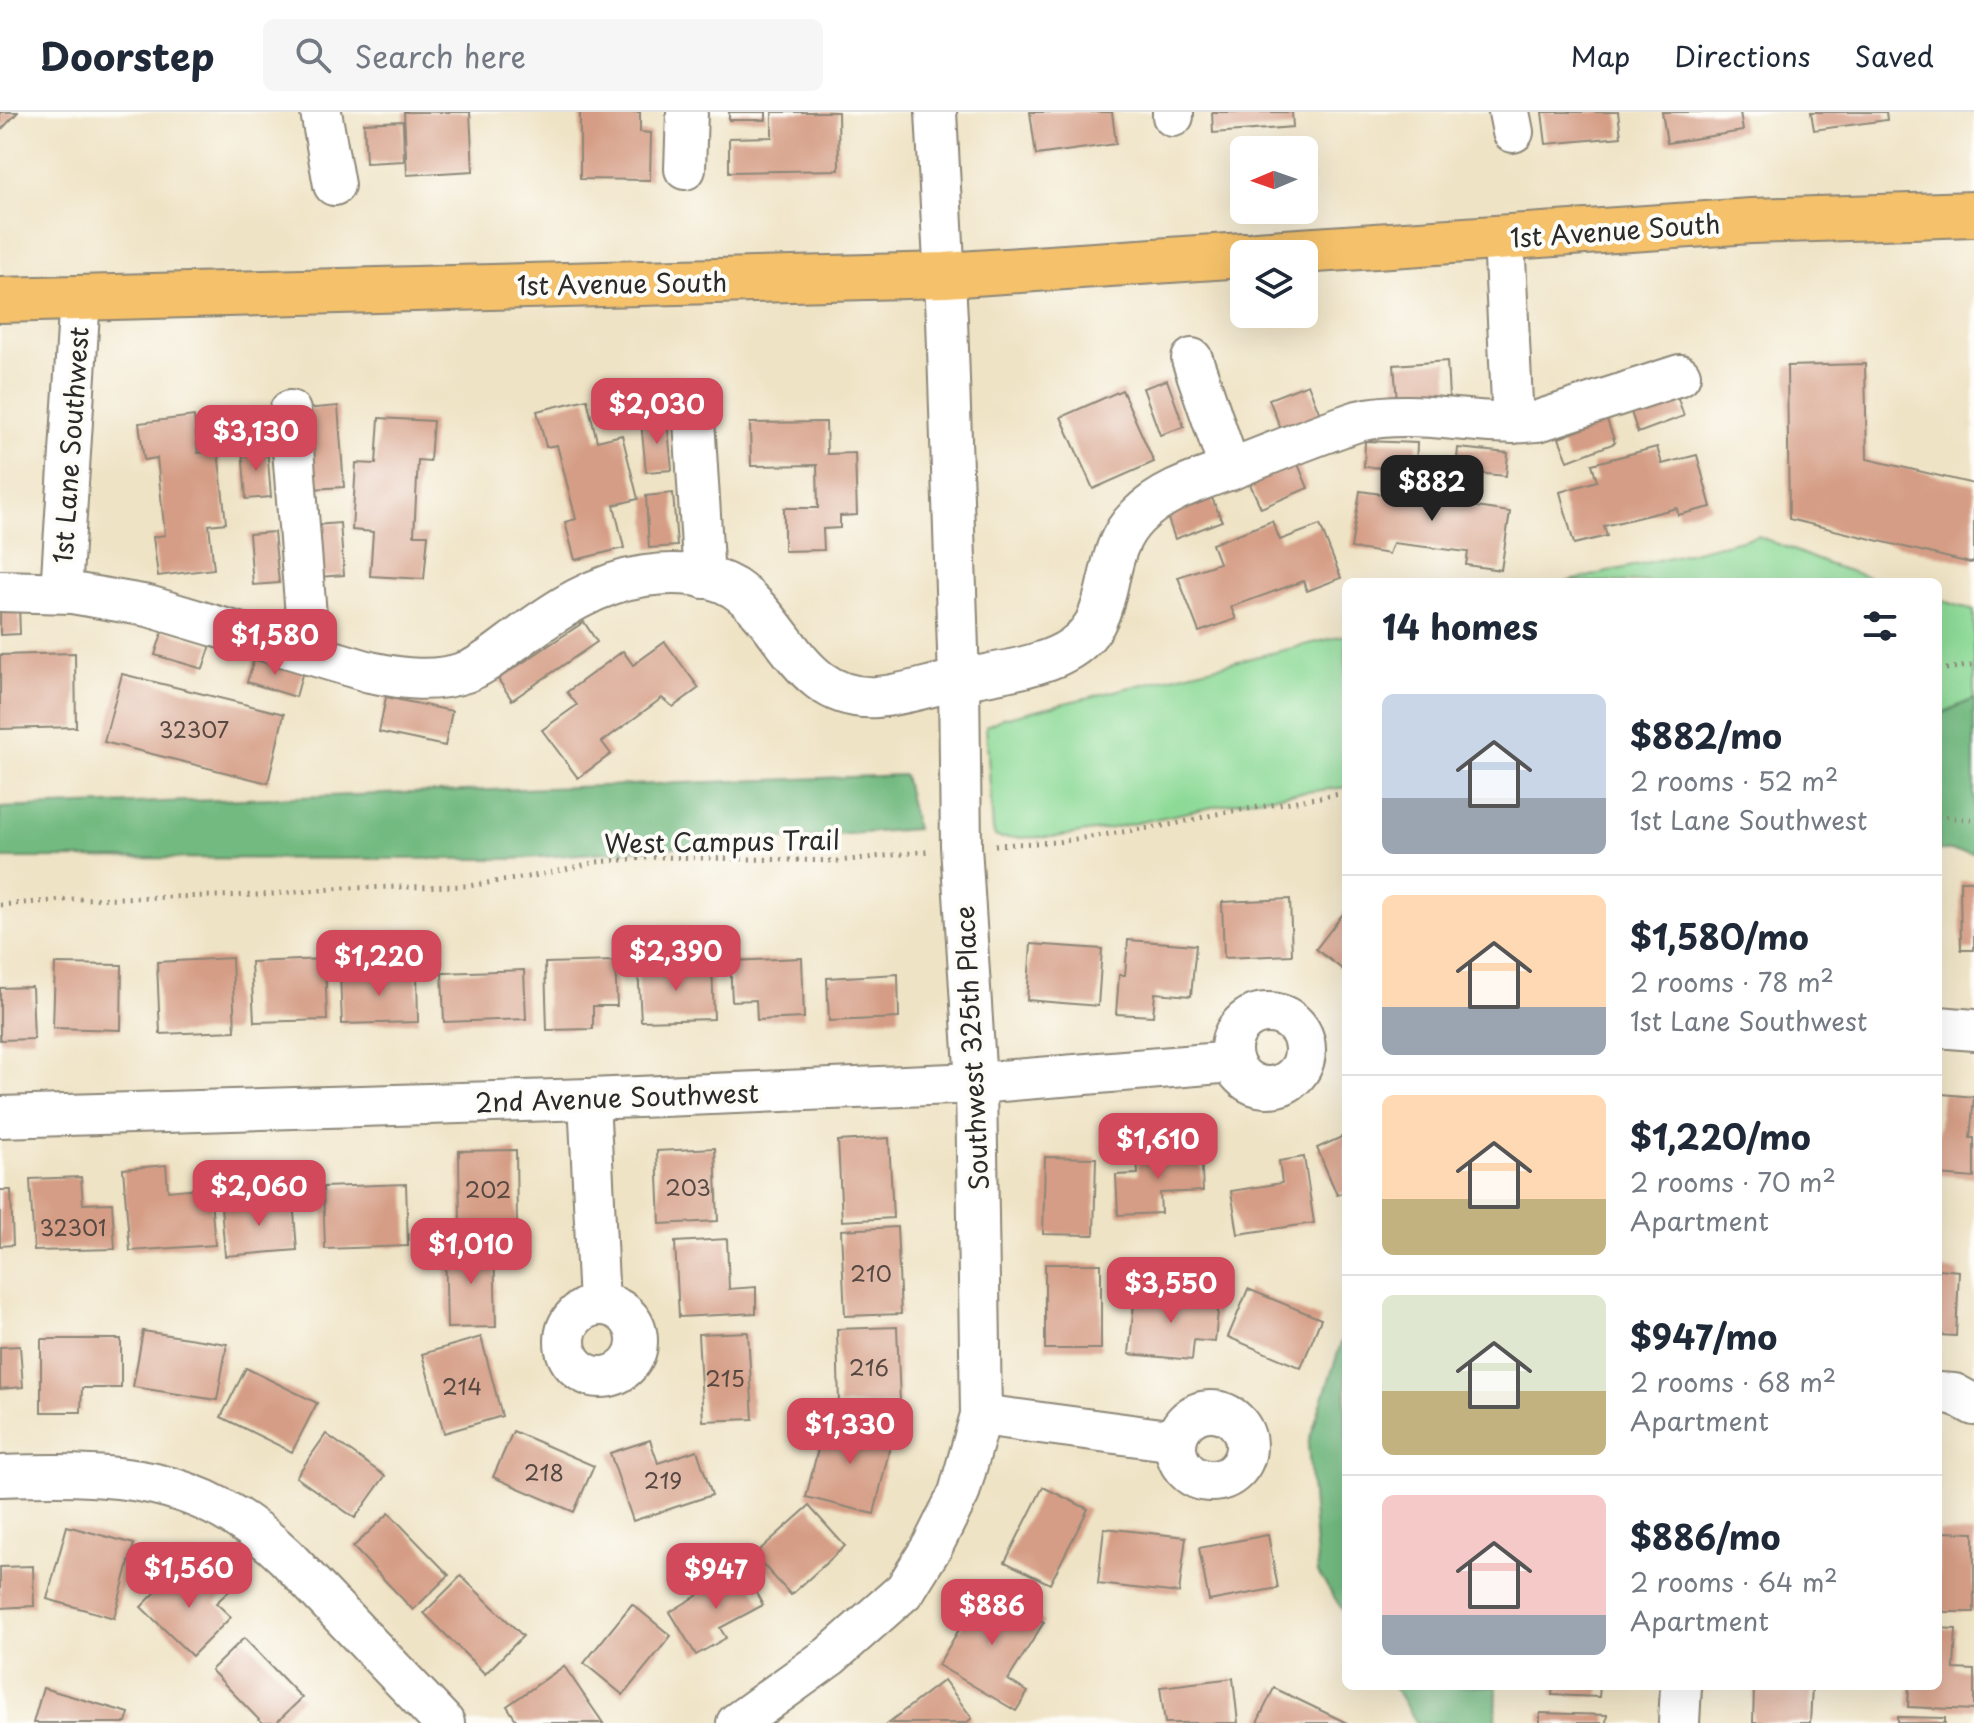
<!DOCTYPE html>
<meta charset="utf-8">
<style>
body{margin:0;font-family:"Playpen Sans",sans-serif;background:#f6f6f7;color:#1f2937;height:100vh;display:flex;flex-direction:column;font-size:30px;white-space:nowrap}
*{box-sizing:border-box;margin:0}
p{font-size:26px;color:#747a83}
.icon{flex:none;width:44px;height:44px;fill:none;stroke:currentColor;stroke-width:2;stroke-linecap:round;stroke-linejoin:round}
.map{position:relative;flex:1;overflow:hidden}
.drawer{position:absolute;left:1342px;top:466px;width:600px;height:1112px;display:flex;flex-direction:column;background:#fff;border-radius:12px;box-shadow:0 8px 32px #0002}
.drawer>*{flex:none}
.needle{width:52px;rotate:268deg}
.fabs{position:absolute;left:1230px;top:24px;display:grid;gap:16px}
.fabs a{display:grid;place-items:center;width:88px;height:88px;border-radius:12px;background:#fff;box-shadow:0 8px 32px #0002;font-size:40px}
.price{position:absolute;translate:-50% -68px;padding:0 18px;border-radius:16px;background:#d1495b;color:#fff;font-size:26px;line-height:52px;filter:drop-shadow(0 2px 4px #0008)}
.price::after{content:'';position:absolute;left:50%;top:48px;width:24px;height:18px;margin-left:-12px;background:inherit;clip-path:polygon(0 0,100% 0,50% 100%)}
.price.current{background:#222;color:#fff}
ul{padding:0;list-style:none}
li{display:flex;align-items:center;gap:24px;height:200px;padding:0 40px}
li+li{border-top:2px solid #e0e1e3}
li span{display:grid;place-items:center;flex:none;width:224px;height:160px;border-radius:12px;color:#555}
li>.icon{margin-inline-start:auto}
span .icon{width:96px;height:96px;fill:#fffc;stroke-width:1}
li b{font-size:34px}
h2{display:flex;justify-content:space-between;align-items:center;height:96px;padding:0 40px;font-size:34px}
header{display:flex;align-items:center;gap:48px;box-sizing:border-box;height:112px;padding:0 40px;background:#fff;border-bottom:2px solid #e0e1e3}
header strong{font-size:38px}
nav{display:flex;gap:44px;margin-inline-start:auto;font-size:28px}
.search{width:560px;height:72px;background:#f6f6f7;display:flex;align-items:center;gap:20px;box-sizing:border-box;padding:0 28px;border-radius:12px;color:#747a83;font-size:30px}
.map>svg:first-child{display:block}
.green{fill:#8dda97;stroke:#5c8261;stroke-width:2}
.forest{fill:#72ba80;stroke:#4e7256;stroke-width:2}
.building{fill:#d59d85}
.lines{fill:none;stroke-linecap:round;stroke-linejoin:round}
.minor-casing{stroke:#8d8778;stroke-width:44}
.major-casing{stroke:#8d8778;stroke-width:48}
.path{stroke:#8d8778;stroke-width:5;stroke-dasharray:2 6;stroke-linecap:butt}
.minor{stroke:#fff;stroke-width:40}
.major{stroke:#f5c16b;stroke-width:44}
.labels{text-anchor:middle;dominant-baseline:central;stroke-width:8;stroke-linejoin:round;paint-order:stroke}
.number-label{font-size:22px;fill:#564842}
.street-label{font-size:26px;fill:#2b2b2b;stroke:#fdfcf7}
</style>
<header>
<strong>Doorstep</strong>
<div class="search"><svg class="icon" aria-label="search" viewBox="0 0 24 24"><circle cx="10" cy="10" r="6"/><path d="M15 15l6 6"/></svg>Search here</div>
<nav><a>Map</a><a>Directions</a><a>Saved</a></nav>
</header>
<div class="map">
<svg width="1974" height="1611" viewBox="0 0 1974 1611">
<rect width="100%" height="100%" fill="#fdfcf7"/>
<filter id="ink" filterUnits="userSpaceOnUse"><feTurbulence type="fractalNoise" baseFrequency=".0125" numOctaves="2"/><feDisplacementMap in="SourceGraphic" scale="16" xChannelSelector="R" yChannelSelector="G"/><feConvolveMatrix kernelMatrix="1 2 1 2 8 2 1 2 1" color-interpolation-filters="sRGB"/></filter>
<filter id="wash" filterUnits="userSpaceOnUse"><feTurbulence type="fractalNoise" baseFrequency=".006" numOctaves="4" result="noise"/><feDisplacementMap in="SourceGraphic" scale="32" xChannelSelector="R" yChannelSelector="G"/><feGaussianBlur stdDeviation="1.8" result="paint"/><feColorMatrix in="noise" values="0 0 0 0 0 0 0 0 0 0 0 0 0 0 0 0 0 1.4 0 .05"/><feComposite in="paint" operator="in"/></filter>
<g filter="url(#wash)">
<rect width="100%" height="100%" fill="#efe3c5"/>
<g class="green">
<path d="M 1758,424 L 1830,453 L 1884,470 L 1566,470 Z"/>
<path d="M 1938,487 L 1974,499 L 1974,587 L 1938,603 Z"/>
<path d="M 1346,523 L 1346,675 L 1256,686 L 1107,717 L 1055,725 L 1000,726 L 995,724 L 993,718 L 986,614 L 1003,606 Z"/>
</g>
<g class="forest">
<path d="M 1974,587 L 1974,741 L 1938,738 L 1938,603 Z"/>
<path d="M 904,663 L 916,717 L 512,747 L 0,746 L 0,696 Z"/>
<path d="M 1346,1216 L 1346,1503 L 1318,1461 L 1308,1332 Z"/>
<path d="M 1393,1574 L 1497,1574 L 1496,1611 L 1417,1611 Z"/>
</g>
<g id="blocks">
<g class="building">
<path d="M 0,0 L 18,0 L 0,19 Z"/>
<path d="M 404,0 L 470,0 L 473,59 L 407,63 Z"/>
<path d="M 580,0 L 640,0 L 640,20 L 651,21 L 650,68 L 580,67 Z"/>
<rect x="729" y="0" width="37" height="8"/>
<path d="M 772,0 L 838,0 L 839,58 L 729,60 L 729,26 L 772,25 Z"/>
<path d="M 1030,0 L 1112,0 L 1116,32 L 1036,43 Z"/>
<path d="M 1212,0 L 1292,0 L 1293,15 L 1213,21 Z"/>
<path d="M 1542,0 L 1618,0 L 1621,25 L 1546,32 Z"/>
<path d="M 1662,0 L 1740,0 L 1743,19 L 1667,31 Z"/>
<path d="M 1811,0 L 1886,0 L 1887,8 L 1814,18 Z"/>
<path d="M 403,9 L 404,49 L 366,51 L 364,11 Z"/>
<path d="M 1447,249 L 1449,285 L 1397,289 L 1394,253 Z"/>
<path d="M 1865,252 L 1867,347 L 1974,372 L 1974,450 L 1970,451 L 1789,407 L 1787,254 Z"/>
<path d="M 1167,268 L 1184,315 L 1160,323 L 1143,276 Z"/>
<path d="M 1308,272 L 1321,305 L 1282,320 L 1269,287 Z"/>
<path d="M 1122,278 L 1154,350 L 1093,377 L 1061,305 Z"/>
<path d="M 1676,281 L 1684,304 L 1638,321 L 1630,297 Z"/>
<path d="M 587,287 L 597,329 L 622,323 L 638,387 L 614,393 L 624,436 L 575,448 L 565,410 L 576,407 L 557,333 L 546,335 L 537,299 Z"/>
<path d="M 338,294 L 344,375 L 311,377 L 305,297 Z"/>
<path d="M 265,301 L 269,330 L 233,335 L 230,305 Z"/>
<path d="M 194,304 L 198,341 L 218,339 L 226,411 L 209,413 L 214,457 L 158,464 L 153,425 L 165,423 L 157,346 L 144,348 L 139,311 Z"/>
<path d="M 379,306 L 433,309 L 430,349 L 418,348 L 414,423 L 428,423 L 424,467 L 370,464 L 373,420 L 352,418 L 356,351 L 376,352 Z"/>
<path d="M 667,307 L 672,358 L 646,360 L 641,310 Z"/>
<path d="M 1607,308 L 1615,331 L 1568,349 L 1559,326 Z"/>
<path d="M 826,310 L 827,342 L 855,341 L 857,403 L 840,404 L 840,416 L 823,417 L 824,438 L 784,439 L 784,396 L 818,396 L 817,353 L 751,354 L 750,311 Z"/>
<path d="M 1365,329 L 1417,331 L 1416,357 L 1364,355 Z"/>
<path d="M 267,335 L 271,385 L 246,387 L 242,337 Z"/>
<path d="M 1657,335 L 1662,352 L 1697,343 L 1711,395 L 1678,403 L 1677,396 L 1604,414 L 1607,424 L 1574,432 L 1560,380 L 1597,369 L 1592,352 Z"/>
<path d="M 1458,336 L 1508,341 L 1506,364 L 1456,359 Z"/>
<path d="M 1298,352 L 1308,376 L 1261,396 L 1250,372 Z"/>
<path d="M 1405,367 L 1472,377 L 1469,394 L 1510,400 L 1501,458 L 1466,453 L 1468,440 L 1393,431 L 1389,442 L 1351,436 L 1360,379 L 1402,385 Z"/>
<path d="M 673,381 L 677,434 L 649,436 L 646,384 Z"/>
<path d="M 1212,386 L 1222,409 L 1175,427 L 1167,404 Z"/>
<path d="M 1272,409 L 1280,428 L 1320,413 L 1341,466 L 1307,479 L 1303,469 L 1231,495 L 1236,507 L 1199,520 L 1178,465 L 1219,451 L 1212,432 Z"/>
<path d="M 340,411 L 344,463 L 319,465 L 315,413 Z"/>
<path d="M 274,420 L 279,471 L 253,473 L 249,422 Z"/>
<path d="M 19,493 L 20,522 L 0,523 L 0,494 Z"/>
<path d="M 584,510 L 597,530 L 512,588 L 498,567 Z"/>
<path d="M 163,518 L 211,533 L 203,557 L 155,543 Z"/>
<path d="M 665,530 L 699,576 L 673,595 L 662,586 L 602,630 L 611,642 L 578,666 L 542,618 L 577,593 L 567,580 L 623,539 L 633,553 Z"/>
<path d="M 75,541 L 76,615 L 0,617 L 0,543 Z"/>
<path d="M 255,544 L 303,559 L 296,585 L 247,570 Z"/>
<path d="M 122,562 L 284,602 L 268,671 L 104,630 Z"/>
<path d="M 386,585 L 452,599 L 445,634 L 379,620 Z"/>
<path d="M 1960,769 L 1974,769 L 1974,838 L 1961,838 Z"/>
<path d="M 1290,787 L 1292,843 L 1224,846 L 1222,790 Z"/>
<path d="M 1346,798 L 1346,860 L 1316,837 Z"/>
<path d="M 1128,828 L 1196,833 L 1191,884 L 1155,881 L 1153,904 L 1116,902 L 1119,863 L 1125,863 Z"/>
<path d="M 1031,832 L 1102,837 L 1098,894 L 1027,888 Z"/>
<path d="M 232,846 L 235,919 L 160,922 L 157,850 Z"/>
<path d="M 802,846 L 804,906 L 757,908 L 756,888 L 732,889 L 730,849 Z"/>
<path d="M 325,847 L 327,908 L 254,910 L 251,850 Z"/>
<path d="M 615,849 L 617,894 L 593,894 L 593,917 L 547,918 L 545,851 Z"/>
<path d="M 55,852 L 122,853 L 121,918 L 53,916 Z"/>
<path d="M 712,852 L 714,907 L 641,909 L 638,855 Z"/>
<path d="M 524,858 L 526,907 L 444,910 L 442,861 Z"/>
<path d="M 417,860 L 418,910 L 342,912 L 340,862 Z"/>
<path d="M 898,862 L 899,906 L 829,909 L 827,866 Z"/>
<path d="M 32,875 L 34,927 L 0,928 L 0,876 Z"/>
<path d="M 1942,982 L 1974,985 L 1970,1026 L 1974,1026 L 1974,1066 L 1938,1063 L 1938,1022 Z"/>
<path d="M 1346,1023 L 1346,1079 L 1337,1083 L 1317,1036 Z"/>
<path d="M 889,1026 L 893,1106 L 842,1109 L 838,1029 Z"/>
<path d="M 715,1036 L 718,1109 L 660,1112 L 657,1039 Z"/>
<path d="M 516,1038 L 517,1114 L 460,1115 L 459,1039 Z"/>
<path d="M 1201,1039 L 1203,1079 L 1160,1081 L 1161,1101 L 1118,1103 L 1116,1063 L 1138,1062 L 1137,1043 Z"/>
<path d="M 1045,1045 L 1096,1046 L 1094,1123 L 1043,1122 Z"/>
<path d="M 1304,1045 L 1314,1111 L 1238,1122 L 1231,1079 L 1282,1071 L 1279,1049 Z"/>
<path d="M 166,1053 L 168,1079 L 210,1075 L 215,1133 L 130,1139 L 123,1057 Z"/>
<path d="M 81,1065 L 83,1092 L 112,1091 L 115,1137 L 34,1139 L 30,1067 Z"/>
<path d="M 406,1072 L 408,1134 L 325,1137 L 323,1075 Z"/>
<path d="M 0,1078 L 11,1078 L 13,1133 L 0,1134 Z"/>
<path d="M 293,1088 L 297,1138 L 225,1144 L 221,1094 Z"/>
<path d="M 897,1115 L 901,1202 L 845,1204 L 841,1118 Z"/>
<path d="M 727,1127 L 729,1177 L 756,1175 L 756,1201 L 679,1205 L 675,1130 Z"/>
<path d="M 494,1131 L 496,1215 L 447,1216 L 445,1133 Z"/>
<rect x="1045" y="1152" width="56" height="85"/>
<path d="M 1938,1157 L 1959,1159 L 1956,1224 L 1938,1223 Z"/>
<path d="M 1248,1177 L 1321,1207 L 1301,1256 L 1228,1225 Z"/>
<path d="M 1135,1181 L 1219,1189 L 1215,1230 L 1194,1228 L 1192,1248 L 1129,1242 Z"/>
<path d="M 897,1215 L 900,1291 L 839,1293 L 837,1217 Z"/>
<path d="M 143,1219 L 227,1232 L 217,1288 L 133,1275 Z"/>
<path d="M 748,1220 L 753,1307 L 703,1309 L 698,1222 Z"/>
<path d="M 481,1225 L 502,1304 L 444,1321 L 422,1242 Z"/>
<path d="M 41,1227 L 121,1227 L 121,1276 L 82,1276 L 81,1300 L 41,1300 Z"/>
<path d="M 20,1234 L 23,1275 L 0,1277 L 0,1235 Z"/>
<path d="M 246,1256 L 317,1291 L 292,1340 L 221,1305 Z"/>
<path d="M 826,1305 L 893,1322 L 874,1402 L 806,1385 Z"/>
<path d="M 513,1319 L 594,1354 L 574,1400 L 493,1365 Z"/>
<path d="M 326,1322 L 385,1364 L 355,1406 L 296,1365 Z"/>
<path d="M 650,1328 L 658,1351 L 697,1338 L 712,1383 L 633,1409 L 610,1341 Z"/>
<path d="M 1043,1375 L 1088,1397 L 1050,1472 L 1005,1450 Z"/>
<path d="M 809,1394 L 845,1434 L 791,1483 L 754,1443 Z"/>
<path d="M 389,1401 L 449,1463 L 413,1498 L 353,1435 Z"/>
<path d="M 67,1414 L 134,1432 L 114,1506 L 47,1487 Z"/>
<path d="M 1104,1416 L 1186,1425 L 1179,1481 L 1098,1472 Z"/>
<path d="M 1938,1420 L 1974,1421 L 1974,1500 L 1938,1500 Z"/>
<path d="M 1268,1423 L 1278,1476 L 1209,1489 L 1199,1436 Z"/>
<path d="M 33,1454 L 34,1494 L 0,1496 L 0,1455 Z"/>
<path d="M 180,1456 L 198,1473 L 210,1461 L 229,1479 L 216,1491 L 231,1505 L 192,1544 L 141,1495 Z"/>
<path d="M 742,1457 L 763,1493 L 720,1516 L 726,1526 L 696,1543 L 670,1500 Z"/>
<path d="M 461,1464 L 523,1524 L 485,1562 L 424,1501 Z"/>
<path d="M 985,1474 L 1044,1510 L 1008,1568 L 1028,1580 L 1016,1599 L 938,1553 Z"/>
<path d="M 632,1492 L 671,1524 L 623,1583 L 584,1551 Z"/>
<path d="M 1938,1516 L 1956,1517 L 1954,1557 L 1974,1558 L 1974,1598 L 1908,1595 L 1909,1574 L 1938,1574 Z"/>
<path d="M 244,1526 L 302,1586 L 276,1611 L 262,1611 L 211,1558 Z"/>
<path d="M 564,1554 L 603,1611 L 518,1611 L 507,1594 Z"/>
<path d="M 1233,1566 L 1238,1611 L 1165,1611 L 1160,1575 Z"/>
<path d="M 944,1568 L 972,1606 L 966,1611 L 888,1611 Z"/>
<path d="M 1553,1574 L 1600,1574 L 1599,1585 L 1552,1583 Z"/>
<path d="M 1754,1574 L 1812,1574 L 1810,1611 L 1753,1611 Z"/>
<path d="M 43,1576 L 129,1601 L 126,1611 L 33,1611 Z"/>
<path d="M 1274,1576 L 1347,1611 L 1257,1611 Z"/>
<path d="M 1540,1601 L 1607,1603 L 1606,1611 L 1540,1611 Z"/>
<path d="M 1898,1605 L 1945,1606 L 1945,1611 L 1898,1611 Z"/>
</g>
</g>
</g>
<g filter="url(#ink)">
<use href="#blocks" fill-opacity="0" stroke="#8d8778" stroke-width="2"/>
<g class="lines">
<defs>
<g id="minor">
<path d="M 321,0 L 334,73"/>
<path d="M 1173,0 L 1173,4"/>
<path d="M 1509,0 L 1513,20"/>
<path d="M 685,57 L 687,0"/>
<path d="M 1504,126 L 1513,311"/>
<path d="M 1192,247 L 1230,358"/>
<path d="M 290,299 L 309,542"/>
<path d="M 694,308 L 704,466"/>
<path d="M 0,479 L 72,481 L 148,494 L 370,560 C 403,567 434,571 466,560 C 485,553 500,539 517,527 C 556,498 596,471 645,464 C 673,460 710,461 734,476 C 787,511 800,590 877,585 C 903,583 929,574 954,569 C 987,562 1037,556 1065,540 C 1078,533 1088,523 1095,511 C 1113,476 1106,436 1137,405 C 1165,376 1208,366 1244,352 C 1282,337 1319,322 1358,309 C 1418,295 1477,316 1538,309 L 1680,263"/>
<path d="M 61,480 L 80,185"/>
<circle cx="1268" cy="938" r="37"/>
<path d="M 1938,915 L 1974,918"/>
<path d="M 589,987 L 599,1192"/>
<path d="M 0,1005 L 589,987 L 976,971 L 1233,950"/>
<circle cx="601" cy="1229" r="36"/>
<path d="M 1938,1281 L 1954,1282 L 1974,1293"/>
<circle cx="1211" cy="1334" r="35"/>
<path d="M 981,1303 L 1176,1329"/>
<path d="M 0,1364 C 114,1361 197,1360 285,1444 L 444,1611"/>
<path d="M 737,1611 L 830,1544 L 905,1478 L 933,1433 L 959,1381 L 981,1303 L 976,971 L 961,734 L 959,568 L 947,207 L 936,0"/>
<path d="M 1679,1611 L 1681,1574"/>
</g>
<g id="major">
<path d="M 1256,142 L 1751,109 L 1974,102"/>
<path d="M 0,188 L 945,163 L 1244,143"/>
</g>
</defs>
<use href="#minor" class="minor-casing"/>
<use href="#major" class="major-casing"/>
<g class="path">
<path d="M 1938,558 L 1974,553"/>
<path d="M 1938,704 L 1974,708"/>
<path d="M 995,733 L 1057,730 L 1175,712 L 1216,702 L 1346,681"/>
<path d="M 0,793 L 75,787 L 261,783 L 345,776 L 468,774 L 534,764 L 597,750 L 659,745 L 838,749 L 930,739"/>
</g>
<use href="#minor" class="minor"/>
<use href="#major" class="major"/>
</g>
</g>
<g class="labels">
<g class="number-label">
<text x="194" y="616">32307</text>
<text x="688" y="1074">203</text>
<text x="488" y="1076">202</text>
<text x="73" y="1114">32301</text>
<text x="871" y="1160">210</text>
<text x="869" y="1254">216</text>
<text x="725" y="1265">215</text>
<text x="462" y="1273">214</text>
<text x="544" y="1359">218</text>
<text x="663" y="1367">219</text>
</g>
<g class="street-label">
<text transform="translate(1615 118) rotate(-4)">1st Avenue South</text>
<text transform="translate(622 171) rotate(-1)">1st Avenue South</text>
<text transform="translate(70 333) rotate(-86)">1st Lane Southwest</text>
<text transform="translate(722 729) rotate(-1)">West Campus Trail</text>
<text transform="translate(971 936) rotate(-93)">Southwest 325th Place</text>
<text transform="translate(617 985) rotate(-2)">2nd Avenue Southwest</text>
</g>
</g>
</svg>
<div class="fabs">
<a><svg class="needle" viewBox="-14 -14 28 28"><path d="M0-13l5 13h-10z" fill="#e53935"/><path d="M0 13l5-13h-10z" fill="#747a83"/></svg></a>
<a><svg class="icon" aria-label="layers" viewBox="0 0 24 24"><path d="M12 4l9 5-9 5-9-5zM3 14l9 5 9-5"/></svg></a>
</div>
<b class="price" style="left:657px;top:334px">$2,030</b>
<b class="price" style="left:256px;top:361px">$3,130</b>
<b class="price current" style="left:1432px;top:411px">$882</b>
<b class="price" style="left:275px;top:565px">$1,580</b>
<b class="price" style="left:676px;top:881px">$2,390</b>
<b class="price" style="left:379px;top:886px">$1,220</b>
<b class="price" style="left:1158px;top:1069px">$1,610</b>
<b class="price" style="left:259px;top:1116px">$2,060</b>
<b class="price" style="left:471px;top:1174px">$1,010</b>
<b class="price" style="left:1171px;top:1213px">$3,550</b>
<b class="price" style="left:850px;top:1354px">$1,330</b>
<b class="price" style="left:189px;top:1498px">$1,560</b>
<b class="price" style="left:716px;top:1499px">$947</b>
<b class="price" style="left:992px;top:1535px">$886</b>
<section class="drawer">
<h2>14 homes<svg class="icon" aria-label="filters" viewBox="0 0 24 24"><path d="M4 7h16M4 17h16"/><circle cx="9" cy="7" r="2"/><circle cx="15" cy="17" r="2"/></svg></h2>
<ul>
<li><span style="background:linear-gradient(#c9d6e8 65%,#9aa5b1 0)"><svg class="icon" aria-label="home" viewBox="0 0 24 24"><path d="M3 11l9-7 9 7M6 9v11h12V9"/></svg></span><div><b>$882/mo</b><p>2 rooms · 52 m²</p><p>1st Lane Southwest</p></div></li>
<li><span style="background:linear-gradient(#ffd9b3 70%,#9aa5b1 0)"><svg class="icon" aria-label="home" viewBox="0 0 24 24"><path d="M3 11l9-7 9 7M6 9v11h12V9"/></svg></span><div><b>$1,580/mo</b><p>2 rooms · 78 m²</p><p>1st Lane Southwest</p></div></li>
<li><span style="background:linear-gradient(#ffd9b3 65%,#c2b280 0)"><svg class="icon" aria-label="home" viewBox="0 0 24 24"><path d="M3 11l9-7 9 7M6 9v11h12V9"/></svg></span><div><b>$1,220/mo</b><p>2 rooms · 70 m²</p><p>Apartment</p></div></li>
<li><span style="background:linear-gradient(#dfe7d0 60%,#c2b280 0)"><svg class="icon" aria-label="home" viewBox="0 0 24 24"><path d="M3 11l9-7 9 7M6 9v11h12V9"/></svg></span><div><b>$947/mo</b><p>2 rooms · 68 m²</p><p>Apartment</p></div></li>
<li><span style="background:linear-gradient(#f6c9c9 75%,#9aa5b1 0)"><svg class="icon" aria-label="home" viewBox="0 0 24 24"><path d="M3 11l9-7 9 7M6 9v11h12V9"/></svg></span><div><b>$886/mo</b><p>2 rooms · 64 m²</p><p>Apartment</p></div></li>
</ul>
</section>
</div>
